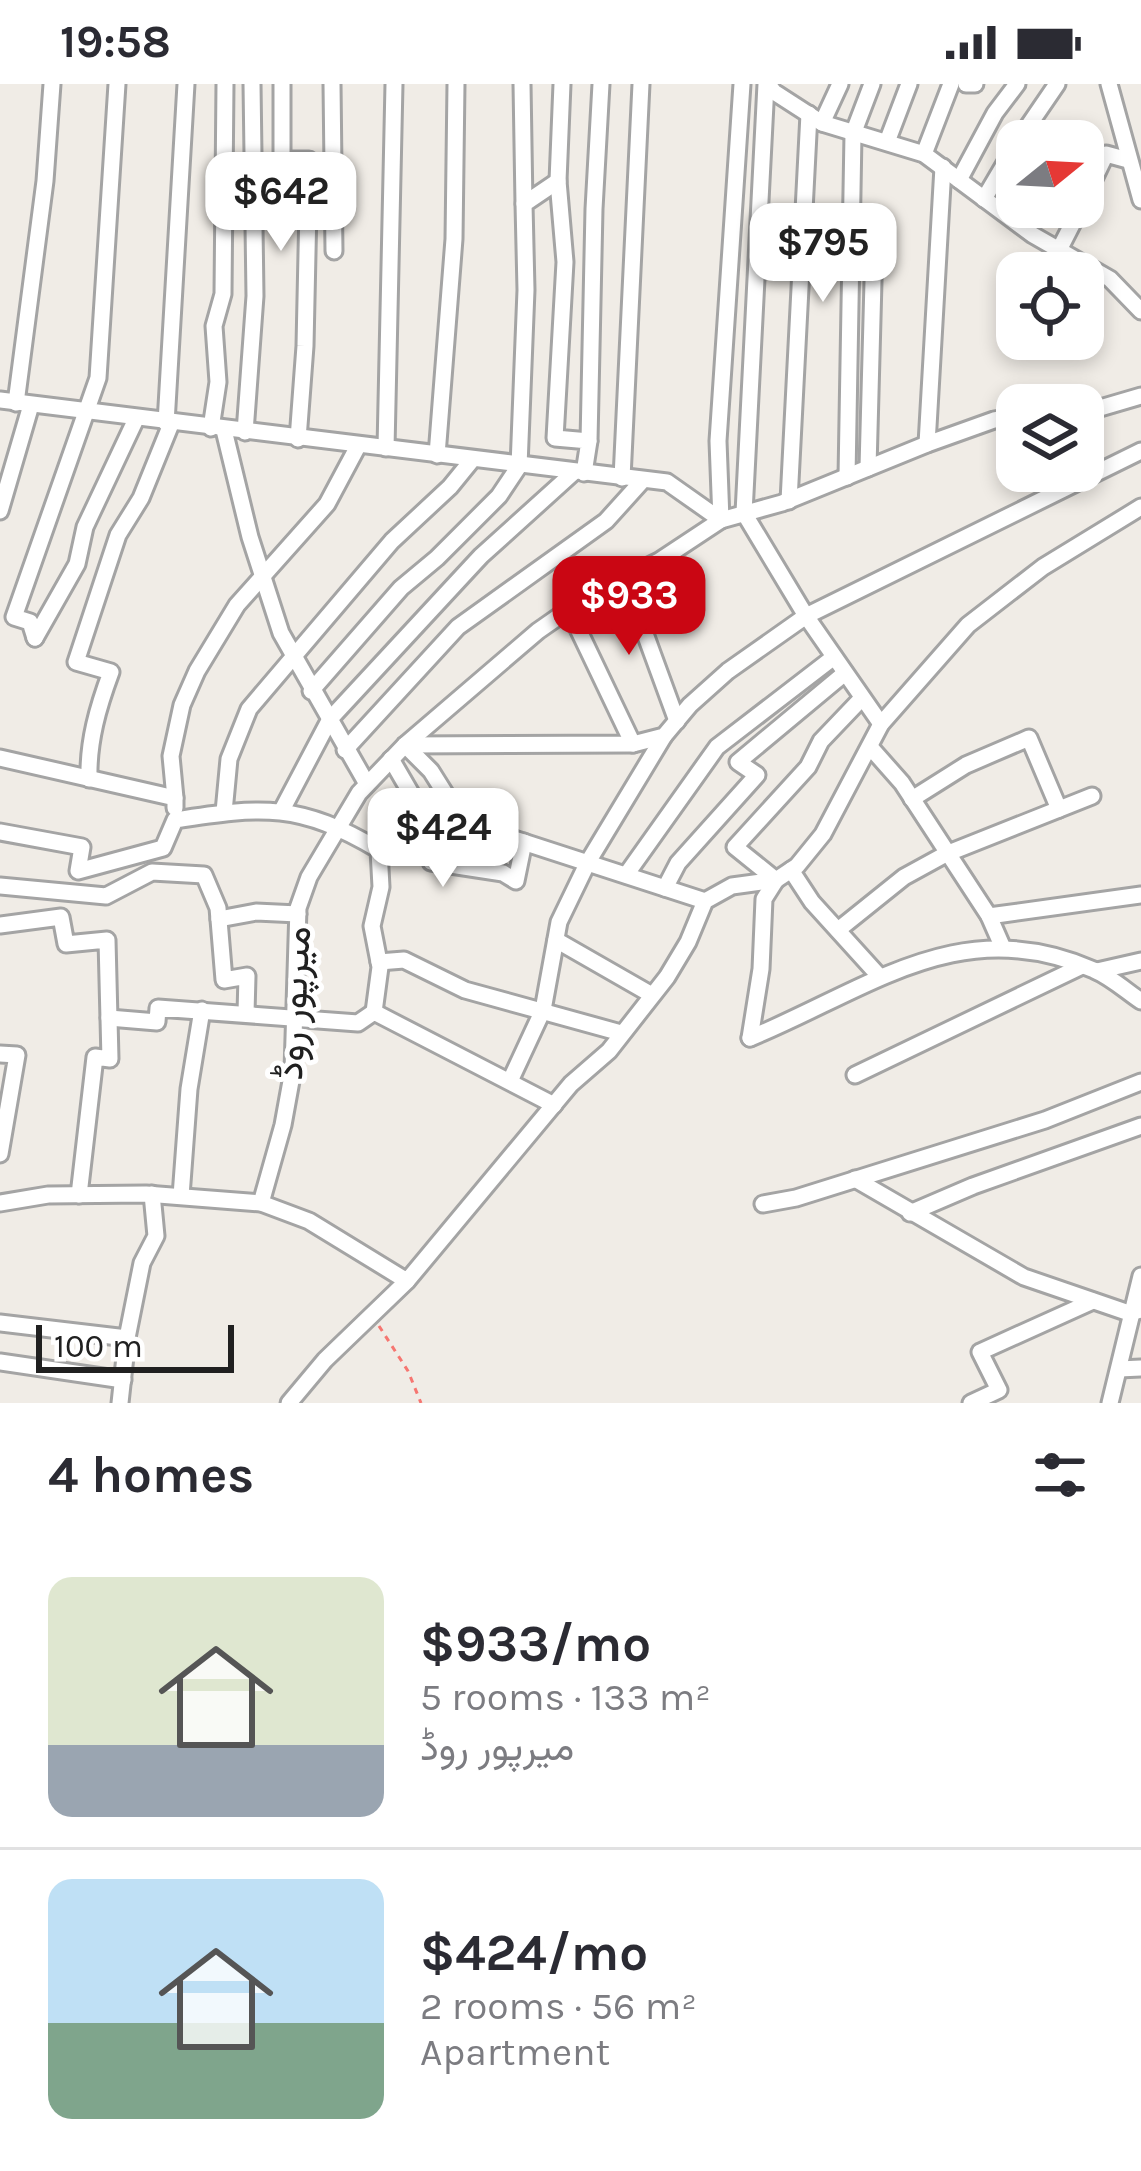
<!DOCTYPE html>
<meta charset="utf-8">
<style>
body{margin:0;font-family:Karla,Vazirmatn,sans-serif;background:#f2f2f3;color:#2b2b33;height:100vh;display:flex;flex-direction:column;font-size:45px;white-space:nowrap}
*{box-sizing:border-box;margin:0}
p{font-size:39px;color:#7c7c81}
.icon{flex:none;width:66px;height:66px;fill:none;stroke:currentColor;stroke-width:2;stroke-linecap:round;stroke-linejoin:round}
.map{position:relative;height:1319px;overflow:hidden}
.details{display:flex;flex-direction:column;background:#fff;flex:1}
.details>*{flex:none}
.needle{width:78px;rotate:72deg}
.controls{position:absolute;left:996px;top:36px;display:grid;gap:24px}
.controls a{display:grid;place-items:center;width:108px;height:108px;border-radius:24px;background:#fff;box-shadow:0 6px 18px #0003;font-size:60px}
.scale{position:absolute;left:36px;bottom:30px;width:198px;box-sizing:border-box;padding-left:12px;border:6px solid #202020;border-top:0;font-size:33px;line-height:42px;white-space:nowrap;color:#202020;-webkit-text-stroke:9px #fff;paint-order:stroke}
.price{position:absolute;translate:-50% -102px;padding:0 27px;border-radius:24px;background:#fff;color:#222;font-size:39px;line-height:78px;filter:drop-shadow(0 3px 6px #0008)}
.price::after{content:'';position:absolute;left:50%;top:72px;width:36px;height:27px;margin-left:-18px;background:inherit;clip-path:polygon(0 0,100% 0,50% 100%)}
.price.on{background:#ca0613;color:#fff}
ul{padding:0;list-style:none}
li{display:flex;align-items:center;gap:36px;height:300px;padding:0 48px}
li+li{border-top:3px solid #e1e1e2}
li span{display:grid;place-items:center;flex:none;width:336px;height:240px;border-radius:24px;color:#555}
li>.icon{margin-inline-start:auto}
span .icon{width:144px;height:144px;fill:#fffc;stroke-width:1}
li b{font-size:51px}
h2{display:flex;justify-content:space-between;align-items:center;height:144px;padding:0 48px;font-size:51px}
.status{display:flex;justify-content:space-between;align-items:center;height:84px;padding:0 60px;background:#fff;direction:ltr}
.status svg{height:33px;fill:currentColor}
.map>svg:first-child{display:block}
.lines{fill:none;stroke-linecap:round;stroke-linejoin:round}
.minor-casing{stroke:#a4a4a4;stroke-width:21}
.path{stroke:#f67671;stroke-width:3;stroke-dasharray:6 6;stroke-linecap:butt}
.minor{stroke:#fff;stroke-width:15}
.labels{text-anchor:middle;dominant-baseline:central;stroke-width:10;stroke-linejoin:round;paint-order:stroke}
.street-label{font-size:39px;fill:#202020;stroke:#fff}
</style>
<div class="status"><b>19:58</b><svg viewBox="0 0 49 12"><path d="M0 12V9h3v3zM5 12V6h3v6zM10 12V3h3v9zM15 12V0h3v12zM26 1h20v11H26zM47 4h2v5h-2z"/></svg></div>
<div class="map">
<svg width="1141" height="1319" viewBox="0 0 1141 1319">
<rect width="100%" height="100%" fill="#f0ece6"/>
<g class="lines">
<defs>
<g id="minor">
<path d="M 282,0 L 282,76 L 309,76 L 305,262 L 298,355"/>
<path d="M 332,0 L 334,167"/>
<path d="M 522,0 L 524,120"/>
<path d="M 562,0 L 558,97 L 565,178 L 555,354 L 589,357 L 584,389"/>
<path d="M 766,0 L 744,429 L 806,532 L 881,640"/>
<path d="M 768,0 L 774,8 L 822,39 L 924,70 L 1033,151 L 1110,195 L 1141,227"/>
<path d="M 966,0 L 975,0"/>
<path d="M 1109,0 L 1141,116"/>
<path d="M 822,39 L 840,0"/>
<path d="M 1018,57 L 1057,0"/>
<path d="M 887,58 L 909,0"/>
<path d="M 924,70 L 951,0"/>
<path d="M 959,96 L 995,29 L 1017,0"/>
<path d="M 984,115 L 1017,59"/>
<path d="M 1083,118 L 1106,70 L 1128,76"/>
<path d="M 1059,166 L 1081,123"/>
<path d="M 0,316 L 667,398 L 721,436"/>
<path d="M 16,319 L 45,97 L 52,0"/>
<path d="M 1083,329 L 1141,312"/>
<path d="M 166,339 L 186,0"/>
<path d="M 211,344 L 218,298 L 214,242 L 223,210 L 225,0"/>
<path d="M 224,346 L 250,453 L 281,549 L 367,700"/>
<path d="M 245,348 L 255,212 L 252,0"/>
<path d="M 589,357 L 594,125 L 601,0"/>
<path d="M 927,360 L 943,83"/>
<path d="M 386,364 L 394,0"/>
<path d="M 437,371 L 454,155 L 456,0"/>
<path d="M 868,384 L 874,160"/>
<path d="M 847,393 L 853,50 L 872,0"/>
<path d="M 622,394 L 641,0"/>
<path d="M 789,417 L 809,30"/>
<path d="M 0,427 L 31,321"/>
<path d="M 721,436 L 718,357 L 742,0"/>
<path d="M 625,495 L 677,637"/>
<path d="M 569,526 L 633,660"/>
<path d="M 35,554 L 30,538 L 14,533 L 98,294 L 117,0"/>
<path d="M 35,554 L 77,480 L 85,443 L 136,335"/>
<path d="M 311,607 L 401,504 L 437,474 L 499,412 L 519,382 L 526,206 L 524,120 L 558,97"/>
<path d="M 405,661 L 633,660 L 664,652 L 690,621 L 728,587 L 806,532 L 1141,367"/>
<path d="M 405,661 L 431,687 L 458,730 L 517,756 L 705,817"/>
<path d="M 871,664 L 902,699 L 989,832 L 1003,864"/>
<path d="M 345,666 L 458,543 L 606,437 L 643,396"/>
<path d="M 0,674 L 175,714 L 175,724"/>
<path d="M 391,675 L 416,718 L 431,778 L 503,789 L 516,797 L 524,758"/>
<path d="M 89,695 C 88,657 98,623 111,588 L 76,578 L 118,451 L 141,414 L 171,340"/>
<path d="M 175,714 L 171,672 L 182,621 L 197,587 L 237,521 L 327,420 L 358,362"/>
<path d="M 912,715 L 966,681 L 1029,654 L 1059,725"/>
<path d="M 282,726 L 330,635 L 481,472 L 574,388"/>
<path d="M 224,728 L 229,675 L 249,625 L 392,457 L 450,403 L 472,376"/>
<path d="M 0,748 L 82,763 L 78,787 L 163,764 L 175,736 C 263,722 300,719 379,766 L 381,803 L 372,842 L 380,883 L 374,928"/>
<path d="M 791,786 L 812,818 L 880,893"/>
<path d="M 626,791 L 717,663 L 834,573"/>
<path d="M 0,802 L 106,812 L 152,788 L 204,791 L 218,824 L 224,896 L 247,892 L 246,929"/>
<path d="M 665,804 L 678,779 L 757,691 L 738,678 L 845,589"/>
<path d="M 989,832 L 1141,811"/>
<path d="M 219,835 L 256,828 L 298,830"/>
<path d="M 0,841 L 61,833 L 66,860 L 107,856 L 110,975 L 95,973 L 79,1111"/>
<path d="M 838,846 L 904,793 L 946,770 L 1092,712"/>
<path d="M 556,856 L 652,911"/>
<path d="M 379,878 L 404,876 L 465,906 L 621,949"/>
<path d="M 1097,887 L 1141,877"/>
<path d="M 109,934 L 157,938 L 158,924 L 358,939 L 374,928 L 554,1021"/>
<path d="M 750,954 C 869,905 961,827 1094,886 C 1111,893 1126,907 1141,917"/>
<path d="M 750,954 L 761,885 L 764,815 L 776,796 L 735,763 L 808,683 L 821,657 L 862,614"/>
<path d="M 0,970 L 17,971 L 0,1070"/>
<path d="M 855,991 L 1082,882"/>
<path d="M 510,997 L 543,926 L 559,838 L 588,778 L 664,652"/>
<path d="M 855,1095 L 1024,1193 L 1129,1229 L 1141,1226"/>
<path d="M 181,1112 L 189,1005 L 202,926"/>
<path d="M 0,1119 L 48,1111 L 146,1110 L 261,1119 L 309,1137 L 407,1197 L 571,1000 L 609,967 L 667,893 L 688,858 L 705,817 L 732,802 L 776,796 L 797,782 L 823,750 L 881,640 L 968,541 L 1043,483 L 1141,423"/>
<path d="M 261,1119 L 283,1041 L 293,986 L 298,824 L 309,793 L 359,709 L 405,661 L 538,547 L 591,510 L 659,477 L 721,436 L 782,419 L 927,360 L 994,336 L 1017,332"/>
<path d="M 763,1120 L 796,1114 L 1045,1036 L 1141,998"/>
<path d="M 910,1129 L 973,1102 L 1141,1042"/>
<path d="M 0,1239 L 127,1254"/>
<path d="M 0,1278 L 123,1296"/>
<path d="M 1119,1285 L 1141,1284"/>
<path d="M 120,1319 L 127,1254 L 142,1179 L 156,1152 L 152,1110"/>
<path d="M 289,1319 L 325,1276 L 407,1197"/>
<path d="M 971,1319 L 999,1306 L 980,1268 L 1093,1217"/>
<path d="M 1110,1319 L 1141,1192"/>
</g>
</defs>
<use href="#minor" class="minor-casing"/>
<path class="path" d="M 379,1242 L 408,1287 L 421,1319"/>
<use href="#minor" class="minor"/>
</g>
<g class="labels">
<g class="street-label">
<text transform="translate(293 919) rotate(-87)">میرپور روڈ</text>
</g>
</g>
</svg>
<div class="controls">
<a><svg class="needle" viewBox="-14 -14 28 28"><path d="M0-13l5 13h-10z" fill="#e53935"/><path d="M0 13l5-13h-10z" fill="#7c7c81"/></svg></a>
<a><svg class="icon" aria-label="locate" viewBox="0 0 24 24"><circle cx="12" cy="12" r="6"/><path d="M12 2v4M12 18v4M2 12h4M18 12h4"/></svg></a>
<a><svg class="icon" aria-label="layers" viewBox="0 0 24 24"><path d="M12 4l9 5-9 5-9-5zM3 14l9 5 9-5"/></svg></a>
</div>
<div class="scale">100 m</div>
<b class="price" style="left:281px;top:170px">$642</b>
<b class="price" style="left:823px;top:221px">$795</b>
<b class="price on" style="left:629px;top:574px">$933</b>
<b class="price" style="left:443px;top:806px">$424</b>
</div>
<section class="details">
<h2>4 homes<svg class="icon" aria-label="filters" viewBox="0 0 24 24"><path d="M4 7h16M4 17h16"/><circle cx="9" cy="7" r="2"/><circle cx="15" cy="17" r="2"/></svg></h2>
<ul>
<li><span style="background:linear-gradient(#dfe7d0 70%,#9aa5b1 0)"><svg class="icon" aria-label="home" viewBox="0 0 24 24"><path d="M3 11l9-7 9 7M6 9v11h12V9"/></svg></span><div><b>$933/mo</b><p>5 rooms · 133 m²</p><p>میرپور روڈ</p></div></li>
<li><span style="background:linear-gradient(#bfe0f5 60%,#7fa58c 0)"><svg class="icon" aria-label="home" viewBox="0 0 24 24"><path d="M3 11l9-7 9 7M6 9v11h12V9"/></svg></span><div><b>$424/mo</b><p>2 rooms · 56 m²</p><p>Apartment</p></div></li>
</ul>
</section>
